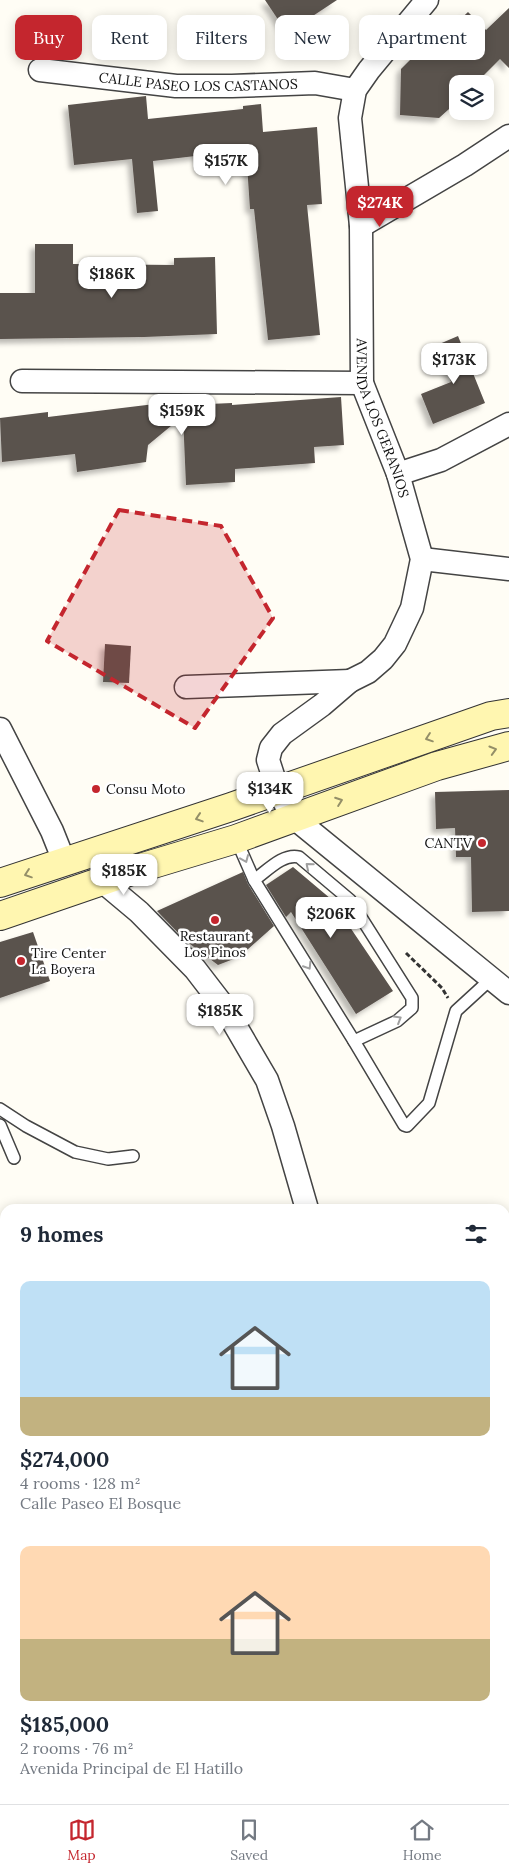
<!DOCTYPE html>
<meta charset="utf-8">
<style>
body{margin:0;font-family:Lora,serif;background:#f6f6f7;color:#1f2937;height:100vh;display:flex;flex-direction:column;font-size:19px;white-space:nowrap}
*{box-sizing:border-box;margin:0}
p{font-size:16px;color:#747a83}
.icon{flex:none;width:28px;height:28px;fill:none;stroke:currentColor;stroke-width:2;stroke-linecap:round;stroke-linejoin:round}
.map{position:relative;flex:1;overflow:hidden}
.drawer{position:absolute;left:0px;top:1204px;width:510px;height:601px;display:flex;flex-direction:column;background:#fff;border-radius:15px 15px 0 0;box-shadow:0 2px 12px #0003}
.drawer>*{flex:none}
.top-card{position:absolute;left:15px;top:15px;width:480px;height:45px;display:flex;gap:10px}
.controls{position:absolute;left:449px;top:75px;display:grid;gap:10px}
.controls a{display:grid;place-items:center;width:45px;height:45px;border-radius:10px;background:#fff;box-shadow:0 2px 12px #0003;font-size:25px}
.price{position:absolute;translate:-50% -42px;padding:0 11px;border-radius:10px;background:#fff;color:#222;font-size:16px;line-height:32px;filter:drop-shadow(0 1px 2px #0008)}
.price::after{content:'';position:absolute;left:50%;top:30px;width:15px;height:11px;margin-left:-8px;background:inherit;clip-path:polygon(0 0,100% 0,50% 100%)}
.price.selected{background:#c4262e;color:#fff}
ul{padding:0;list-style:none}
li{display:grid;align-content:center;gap:10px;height:265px;padding:0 20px}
li span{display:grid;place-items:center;height:155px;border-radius:10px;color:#555}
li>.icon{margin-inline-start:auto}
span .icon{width:90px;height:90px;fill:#fffc;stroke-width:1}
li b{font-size:21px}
h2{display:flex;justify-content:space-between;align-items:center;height:60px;padding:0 20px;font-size:21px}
.chip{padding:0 18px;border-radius:10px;background:#fff;box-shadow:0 2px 12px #0003;font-size:18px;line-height:45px}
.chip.selected{background:#c4262e;color:#fff}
.tab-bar{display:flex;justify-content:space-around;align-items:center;height:70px;border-top:1px solid #e0e1e3;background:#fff;font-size:14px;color:#747a83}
.tab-bar a{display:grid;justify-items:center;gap:2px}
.tab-bar .selected{color:#c4262e}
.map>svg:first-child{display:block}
.green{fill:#d5ebbd}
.pitch{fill:#e6f2cf}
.building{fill:#5a524d;filter:url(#shadow)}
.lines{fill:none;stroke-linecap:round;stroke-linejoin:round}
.service-casing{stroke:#444;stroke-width:14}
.minor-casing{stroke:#444;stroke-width:25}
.secondary-casing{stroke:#333;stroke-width:30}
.path{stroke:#333;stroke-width:3;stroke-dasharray:5 2.5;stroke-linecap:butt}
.service{stroke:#fff;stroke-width:11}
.minor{stroke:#fff;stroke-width:22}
.secondary{stroke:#fff6b0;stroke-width:28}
.oneway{stroke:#948f68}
.oneway2{stroke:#a0a0a0}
.marked{fill:#c4262e;fill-opacity:0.2;stroke:#c4262e;stroke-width:4;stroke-dasharray:10 6;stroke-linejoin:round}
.poi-dot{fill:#c4262e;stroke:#fff;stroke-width:2}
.labels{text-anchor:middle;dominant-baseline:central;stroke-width:5;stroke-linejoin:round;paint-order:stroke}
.street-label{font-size:14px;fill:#111;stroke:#fff}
.poi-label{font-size:14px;fill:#111;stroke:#fff;text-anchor:start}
</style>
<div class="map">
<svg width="509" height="1804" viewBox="0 0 509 1804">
<defs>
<filter id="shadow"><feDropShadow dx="-4.5" dy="4.5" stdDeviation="2.5" flood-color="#0004"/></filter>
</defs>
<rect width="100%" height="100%" fill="#fffdf5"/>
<path class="green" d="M 163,1800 L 325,1800 L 327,1804 L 166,1804 Z"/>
<path class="pitch" d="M 5,1526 L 5,1601 L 0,1595 L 0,1530 Z"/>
<g class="building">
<path d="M 265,0 L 337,0 L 287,33 Z"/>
<path d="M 509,8 L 509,68 L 500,59 L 475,84 L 458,84 L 458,101 L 439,118 L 400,115 L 401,69 L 430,40 L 433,45 L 468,12 L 486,30 Z"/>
<path d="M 146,96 L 148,119 L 243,109 L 243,106 L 261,104 L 263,132 L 317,127 L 322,204 L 307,205 L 320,335 L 268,340 L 254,209 L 250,209 L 246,150 L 153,161 L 158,211 L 137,213 L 132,159 L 74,165 L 68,105 Z"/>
<path d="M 35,244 L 73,244 L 73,264 L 174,265 L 174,258 L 215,257 L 217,334 L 144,337 L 0,339 L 0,293 L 35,293 Z"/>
<path d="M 458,336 L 485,403 L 433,424 L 421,394 L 451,382 L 437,345 Z"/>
<path d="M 341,397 L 344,445 L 314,447 L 315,463 L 235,469 L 235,482 L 186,485 L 183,416 L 148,445 L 146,462 L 77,472 L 75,454 L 2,462 L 0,418 L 48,412 L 48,417 L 163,403 L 164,406 L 232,403 L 232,405 Z"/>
<path d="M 105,644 L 131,646 L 129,683 L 103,682 Z"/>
<path d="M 509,790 L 509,911 L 472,912 L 471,857 L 456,857 L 455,828 L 436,829 L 435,792 Z"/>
<path d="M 293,867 L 331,899 L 393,991 L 356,1014 L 291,912 L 286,917 L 266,885 Z"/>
<path d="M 243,872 L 248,884 L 274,926 L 247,950 L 231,960 L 218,965 L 186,941 L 157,911 Z"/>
<path d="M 33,932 L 50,981 L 0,998 L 0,942 Z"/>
</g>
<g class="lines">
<defs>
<g id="service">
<path d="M 236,839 L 254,880 L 354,1041 L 404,1125 L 407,1126 L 429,1103 L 456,1011 L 492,978"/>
<path d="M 254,880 C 267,871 283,853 299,857 L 350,900 L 412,998 L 412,1008 L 397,1021 L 354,1041"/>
<path d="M 0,1109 L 26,1126 L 75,1152 L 108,1159 L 133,1156"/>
<path d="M 0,1125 L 14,1158"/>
</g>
<g id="minor">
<path id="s1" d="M 427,0 L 369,70 L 355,90 L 350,118 L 361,226 L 362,383 L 398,474 L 422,559 L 412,608 L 395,644 L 383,659 L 368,672 L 350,681 L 322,705 L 282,734 L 271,748 L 268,760 L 278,791 L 293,817 L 509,993"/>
<path id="s2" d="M 40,70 L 176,86 L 232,86 L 315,83 L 355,90"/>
<path d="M 361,226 L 465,165 L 509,136"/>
<path d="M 22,381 L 362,383"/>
<path d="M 398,474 L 441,460 L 509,424"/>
<path d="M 422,559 L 509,569"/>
<path d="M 186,687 L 350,681"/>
<path d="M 0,729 L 52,831 L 64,861"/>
<path d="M 102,881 L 139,912 L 195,969 L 225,1008 L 267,1080 L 283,1126 L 307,1209"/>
<path d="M 0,1633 L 5,1638"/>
<path d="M 0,1681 L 5,1680"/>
</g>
<g id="secondary">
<path d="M 0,883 L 231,807 L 491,716 L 509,713"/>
<path d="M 0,916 L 140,868 L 236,839 L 437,766 L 509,746"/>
</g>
</defs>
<use href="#service" class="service-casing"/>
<use href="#minor" class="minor-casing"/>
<use href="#secondary" class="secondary-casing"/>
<path class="path" d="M 406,953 L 442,988 L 448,998"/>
<use href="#service" class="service"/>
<use href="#minor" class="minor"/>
<use href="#secondary" class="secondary"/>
</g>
<defs><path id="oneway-chevron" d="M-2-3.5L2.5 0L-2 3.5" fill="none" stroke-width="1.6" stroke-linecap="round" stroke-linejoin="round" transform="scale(1.25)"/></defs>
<g class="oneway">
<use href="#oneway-chevron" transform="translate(429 738) rotate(161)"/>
<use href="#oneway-chevron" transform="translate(493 750) rotate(-16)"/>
<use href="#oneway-chevron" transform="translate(339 801) rotate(-20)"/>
<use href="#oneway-chevron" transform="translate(199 818) rotate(162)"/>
<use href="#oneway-chevron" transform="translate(28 874) rotate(161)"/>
</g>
<g class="oneway2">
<use href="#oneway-chevron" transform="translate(245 859) rotate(67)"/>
<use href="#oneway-chevron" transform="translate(309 866) rotate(-140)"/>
<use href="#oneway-chevron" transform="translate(308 966) rotate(58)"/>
<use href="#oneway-chevron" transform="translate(398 1019) rotate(-31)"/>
</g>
<path class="marked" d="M 119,510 L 221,526 L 273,618 L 195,728 L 47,641 Z"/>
<g class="poi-dot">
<circle cx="96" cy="789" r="5"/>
<circle cx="482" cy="843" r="5"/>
<circle cx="215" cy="920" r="5"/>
<circle cx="21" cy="961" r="5"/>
</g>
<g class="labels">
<g class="street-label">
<text stroke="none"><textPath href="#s2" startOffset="159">CALLE PASEO LOS CASTANOS</textPath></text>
<text stroke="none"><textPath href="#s1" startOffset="448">AVENIDA LOS GERANIOS</textPath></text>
</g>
<g class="poi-label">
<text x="106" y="789">Consu Moto</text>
<text x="472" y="843" text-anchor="end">CANTV</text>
<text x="215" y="936" text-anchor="middle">Restaurant<tspan x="215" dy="16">Los Pinos</tspan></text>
<text x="31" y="953">Tire Center<tspan x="31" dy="16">La Boyera</tspan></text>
</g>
</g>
</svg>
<div class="controls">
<a><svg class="icon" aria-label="layers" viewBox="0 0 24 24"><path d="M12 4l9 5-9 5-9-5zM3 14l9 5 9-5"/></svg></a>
</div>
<b class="price" style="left:226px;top:186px">$157K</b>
<b class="price selected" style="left:380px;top:228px">$274K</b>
<b class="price" style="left:112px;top:299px">$186K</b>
<b class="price" style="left:454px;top:385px">$173K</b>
<b class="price" style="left:182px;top:436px">$159K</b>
<b class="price" style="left:270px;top:814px">$134K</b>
<b class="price" style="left:124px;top:896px">$185K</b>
<b class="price" style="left:331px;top:939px">$206K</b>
<b class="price" style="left:220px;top:1036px">$185K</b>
<div class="top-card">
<a class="chip selected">Buy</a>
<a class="chip">Rent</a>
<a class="chip">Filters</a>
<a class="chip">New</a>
<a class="chip">Apartment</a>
</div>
<section class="drawer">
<h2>9 homes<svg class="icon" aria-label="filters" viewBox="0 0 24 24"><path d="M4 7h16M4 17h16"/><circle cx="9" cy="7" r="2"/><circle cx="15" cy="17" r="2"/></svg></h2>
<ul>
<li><span style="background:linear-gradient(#bfe0f5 75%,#c2b280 0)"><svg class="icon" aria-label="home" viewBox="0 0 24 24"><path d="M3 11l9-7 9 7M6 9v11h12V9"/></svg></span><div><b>$274,000</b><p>4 rooms · 128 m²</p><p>Calle Paseo El Bosque</p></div></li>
<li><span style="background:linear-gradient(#ffd9b3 60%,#c2b280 0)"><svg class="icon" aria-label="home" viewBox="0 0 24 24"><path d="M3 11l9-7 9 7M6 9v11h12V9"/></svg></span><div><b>$185,000</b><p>2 rooms · 76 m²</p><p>Avenida Principal de El Hatillo</p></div></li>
</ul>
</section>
</div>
<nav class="tab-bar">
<a class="selected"><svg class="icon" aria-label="map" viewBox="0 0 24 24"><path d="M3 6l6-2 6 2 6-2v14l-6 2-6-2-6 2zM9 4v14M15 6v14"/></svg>Map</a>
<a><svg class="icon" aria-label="saved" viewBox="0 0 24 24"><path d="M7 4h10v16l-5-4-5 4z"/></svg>Saved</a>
<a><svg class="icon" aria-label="home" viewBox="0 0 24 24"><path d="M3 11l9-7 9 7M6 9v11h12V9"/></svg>Home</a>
</nav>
